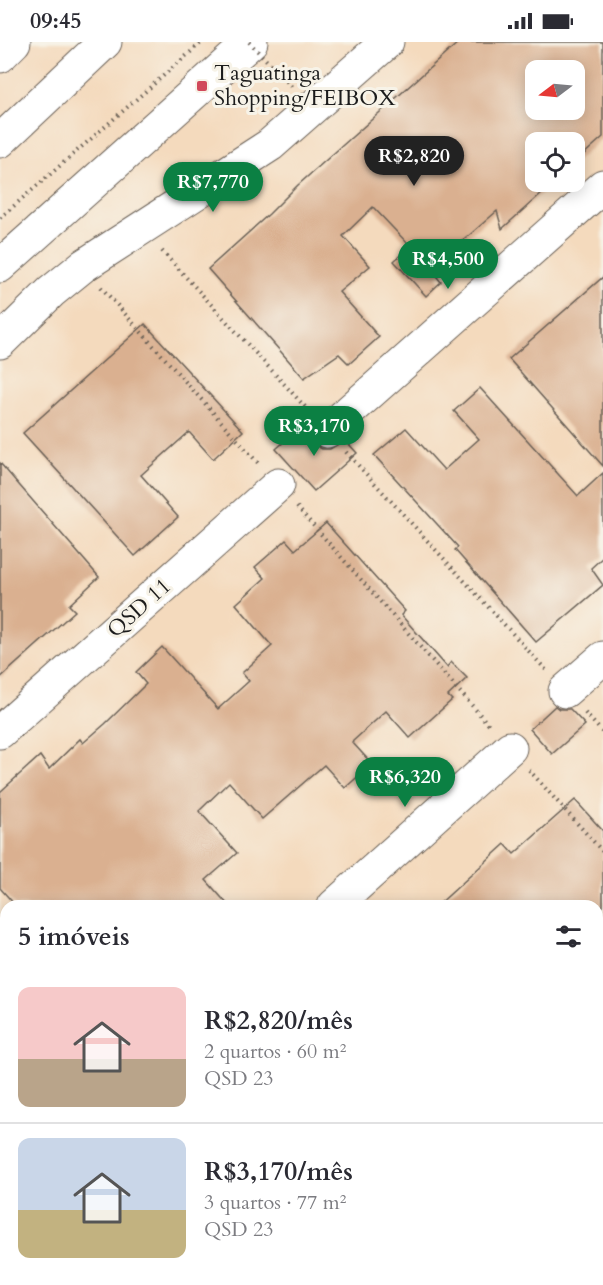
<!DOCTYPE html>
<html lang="pt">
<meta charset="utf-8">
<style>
body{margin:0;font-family:Cardo,serif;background:#f7f7f7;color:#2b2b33;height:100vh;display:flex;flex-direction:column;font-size:22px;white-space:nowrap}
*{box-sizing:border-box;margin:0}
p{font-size:20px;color:#7c7c81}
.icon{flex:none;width:33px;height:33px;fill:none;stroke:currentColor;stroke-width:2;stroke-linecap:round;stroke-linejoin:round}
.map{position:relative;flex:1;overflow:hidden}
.drawer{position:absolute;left:0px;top:858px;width:603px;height:386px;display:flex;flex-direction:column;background:#fff;border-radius:18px 18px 0 0;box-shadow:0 3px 15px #0003}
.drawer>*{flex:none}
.needle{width:39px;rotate:254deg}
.fabs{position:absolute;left:525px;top:18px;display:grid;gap:12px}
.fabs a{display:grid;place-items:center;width:60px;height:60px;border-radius:12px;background:#fff;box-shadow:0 3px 15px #0003;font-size:30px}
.price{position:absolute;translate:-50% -51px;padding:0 14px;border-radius:21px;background:#0b8043;color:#fff;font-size:20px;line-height:39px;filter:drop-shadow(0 2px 3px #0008)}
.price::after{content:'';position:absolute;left:50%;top:36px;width:18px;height:14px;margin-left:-9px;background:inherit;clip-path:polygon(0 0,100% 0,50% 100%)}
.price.active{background:#222;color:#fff}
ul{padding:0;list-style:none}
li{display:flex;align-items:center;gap:18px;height:150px;padding:0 18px}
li+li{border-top:2px solid #e1e1e2}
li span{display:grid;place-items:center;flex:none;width:168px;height:120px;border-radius:12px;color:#555}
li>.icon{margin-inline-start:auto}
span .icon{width:72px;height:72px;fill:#fffc;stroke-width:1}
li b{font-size:26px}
h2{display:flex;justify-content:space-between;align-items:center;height:72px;padding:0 18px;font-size:26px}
.status{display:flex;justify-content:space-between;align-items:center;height:42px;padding:0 30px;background:#fff;direction:ltr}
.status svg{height:16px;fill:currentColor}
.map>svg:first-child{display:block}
.building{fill:#dab090;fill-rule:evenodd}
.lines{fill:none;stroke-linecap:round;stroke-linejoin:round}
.minor-casing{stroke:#685e54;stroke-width:35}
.major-casing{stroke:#685e54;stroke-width:35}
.highway-casing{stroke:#685e54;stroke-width:35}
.path{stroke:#685e54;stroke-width:4;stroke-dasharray:1.5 4.5;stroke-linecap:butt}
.minor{stroke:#fff;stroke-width:33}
.major{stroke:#fff;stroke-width:33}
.highway{stroke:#fff;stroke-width:33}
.path-bridge{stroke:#685e54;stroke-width:4;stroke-dasharray:1.5 4.5;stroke-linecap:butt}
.poi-dot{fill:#d1495b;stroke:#f7f3e8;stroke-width:2}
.labels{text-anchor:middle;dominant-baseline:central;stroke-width:6;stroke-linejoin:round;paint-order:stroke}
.poi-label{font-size:22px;fill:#1c1c1c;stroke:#f7f3e8;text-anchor:start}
.street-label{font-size:22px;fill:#1c1c1c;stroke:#f7f3e8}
</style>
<div class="status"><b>09:45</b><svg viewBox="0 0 49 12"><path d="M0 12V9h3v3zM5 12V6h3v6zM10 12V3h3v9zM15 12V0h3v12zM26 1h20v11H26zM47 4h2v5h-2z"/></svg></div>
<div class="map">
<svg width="603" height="1243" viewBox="0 0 603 1243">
<rect width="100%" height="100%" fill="#f7f3e8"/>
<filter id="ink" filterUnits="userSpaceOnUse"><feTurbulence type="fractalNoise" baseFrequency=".0167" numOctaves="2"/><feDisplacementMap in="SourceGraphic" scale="12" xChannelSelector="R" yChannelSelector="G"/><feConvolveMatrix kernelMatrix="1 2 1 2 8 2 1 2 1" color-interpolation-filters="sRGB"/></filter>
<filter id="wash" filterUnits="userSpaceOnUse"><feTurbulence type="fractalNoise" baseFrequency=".008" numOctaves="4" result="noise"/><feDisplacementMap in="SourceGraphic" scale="24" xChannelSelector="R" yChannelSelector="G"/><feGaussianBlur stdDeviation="1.35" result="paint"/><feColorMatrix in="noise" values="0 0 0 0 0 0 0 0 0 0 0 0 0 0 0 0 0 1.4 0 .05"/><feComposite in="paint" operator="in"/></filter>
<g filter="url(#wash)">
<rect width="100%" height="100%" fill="#f4dabd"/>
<g id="blocks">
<g class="building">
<path d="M 459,0 L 603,0 L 603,95 L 574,121 L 574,100 L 536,100 L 536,140 L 554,140 L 502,187 L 497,169 L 450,210 L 457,218 L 437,235 L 441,240 L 426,254 L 394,219 L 410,204 L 373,165 L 343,194 L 370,224 L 339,250 L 379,295 L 349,322 L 339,312 L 304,336 L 208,227 L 269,172 L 298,143 ZM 536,28 L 574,28 L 574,68 L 536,68 Z"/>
<path d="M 603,235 L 603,424 L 509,317 Z"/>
<path d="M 145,282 L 243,389 L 213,417 L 189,390 L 141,433 L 178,475 L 135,514 L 23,391 Z"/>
<path d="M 480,346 L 578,454 L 603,431 L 603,515 L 591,526 L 603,543 L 536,600 L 455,508 L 458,505 L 374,413 L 406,386 L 444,428 L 479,397 L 454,369 Z"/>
<path d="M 319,369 L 320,370 L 309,384 L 309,393 L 313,402 L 322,407 L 330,407 L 345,398 L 357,411 L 314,449 L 276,407 Z"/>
<path d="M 0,421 L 99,535 L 69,563 L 75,569 L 0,636 Z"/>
<path d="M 326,481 L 405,569 L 401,573 L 447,625 L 451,620 L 467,636 L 448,654 L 452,658 L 410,696 L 386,669 L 352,700 L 372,722 L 345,746 L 324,723 L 262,777 L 229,740 L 199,769 L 237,811 L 206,838 L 229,864 L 16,864 L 0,846 L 0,750 L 40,714 L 49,727 L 80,697 L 83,701 L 105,682 L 146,642 L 136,630 L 162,605 L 218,667 L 249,639 L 242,631 L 272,604 L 236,562 L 265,536 L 255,525 L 286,498 L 295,508 Z"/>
<path d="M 555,664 L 559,667 L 570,667 L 585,683 L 552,712 L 530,687 Z"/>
<path d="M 575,758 L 603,789 L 603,864 L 437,864 L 505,802 L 514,812 Z"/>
</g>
</g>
</g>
<g filter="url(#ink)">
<use href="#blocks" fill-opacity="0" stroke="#685e54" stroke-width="1.5"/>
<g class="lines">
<defs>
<g id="minor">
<path d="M 327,389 L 603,144"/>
<path d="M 565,649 L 603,616"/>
<path d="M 0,690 L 278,443"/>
<path d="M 334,864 L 510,706"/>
<path d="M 597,1113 L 603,1107"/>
<path d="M 0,1165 L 6,1159"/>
<path d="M 451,1243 L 457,1238"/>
</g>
<g id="major">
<path d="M 0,14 L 14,0"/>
<path d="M 0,300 L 51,250 L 83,224 L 270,103 L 387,0"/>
</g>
<g id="highway">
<path d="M 0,99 L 105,0"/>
<path d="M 0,224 L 251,0"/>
</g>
</defs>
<use href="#minor" class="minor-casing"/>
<use href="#major" class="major-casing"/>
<use href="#highway" class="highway-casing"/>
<g class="path">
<path d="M 0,176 L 201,1"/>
<path d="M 162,209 L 307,367"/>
<path d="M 101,245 L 258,421"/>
<path d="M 346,410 L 546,628"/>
<path d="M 297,465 L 490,684"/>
<path d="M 585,671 L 603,691"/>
<path d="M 529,728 L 603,810"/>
</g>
<use href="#minor" class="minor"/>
<use href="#major" class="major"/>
<use href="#highway" class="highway"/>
<path class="path-bridge" d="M 249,0 L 293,46"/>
</g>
</g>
<rect class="poi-dot" x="196" y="38" width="12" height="12" rx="3"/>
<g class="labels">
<g class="poi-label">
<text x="214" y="31">Taguatinga<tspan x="214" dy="25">Shopping/FEIBOX</tspan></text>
</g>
<g class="street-label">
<text transform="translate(139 566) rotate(-42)">QSD 11</text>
</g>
</g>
</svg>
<div class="fabs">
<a><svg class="needle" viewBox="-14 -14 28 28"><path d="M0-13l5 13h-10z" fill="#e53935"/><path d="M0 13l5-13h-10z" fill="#7c7c81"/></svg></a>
<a><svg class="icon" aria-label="locate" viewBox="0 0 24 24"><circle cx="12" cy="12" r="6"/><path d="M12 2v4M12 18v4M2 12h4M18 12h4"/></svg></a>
</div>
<b class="price active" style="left:414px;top:145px">R$2,820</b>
<b class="price" style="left:213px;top:171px">R$7,770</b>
<b class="price" style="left:448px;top:248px">R$4,500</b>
<b class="price" style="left:314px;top:415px">R$3,170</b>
<b class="price" style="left:405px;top:766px">R$6,320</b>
<section class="drawer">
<h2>5 imóveis<svg class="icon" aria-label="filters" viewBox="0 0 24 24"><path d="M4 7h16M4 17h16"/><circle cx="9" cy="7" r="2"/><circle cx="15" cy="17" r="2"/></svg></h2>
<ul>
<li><span style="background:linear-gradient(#f6c9c9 60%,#b9a48a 0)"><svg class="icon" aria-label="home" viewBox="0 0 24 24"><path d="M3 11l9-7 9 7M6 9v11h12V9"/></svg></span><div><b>R$2,820/mês</b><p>2 quartos · 60 m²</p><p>QSD 23</p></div></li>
<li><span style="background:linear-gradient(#c9d6e8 60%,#c2b280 0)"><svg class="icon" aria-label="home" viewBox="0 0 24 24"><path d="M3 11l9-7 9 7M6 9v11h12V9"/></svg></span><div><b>R$3,170/mês</b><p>3 quartos · 77 m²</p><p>QSD 23</p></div></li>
</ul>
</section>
</div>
